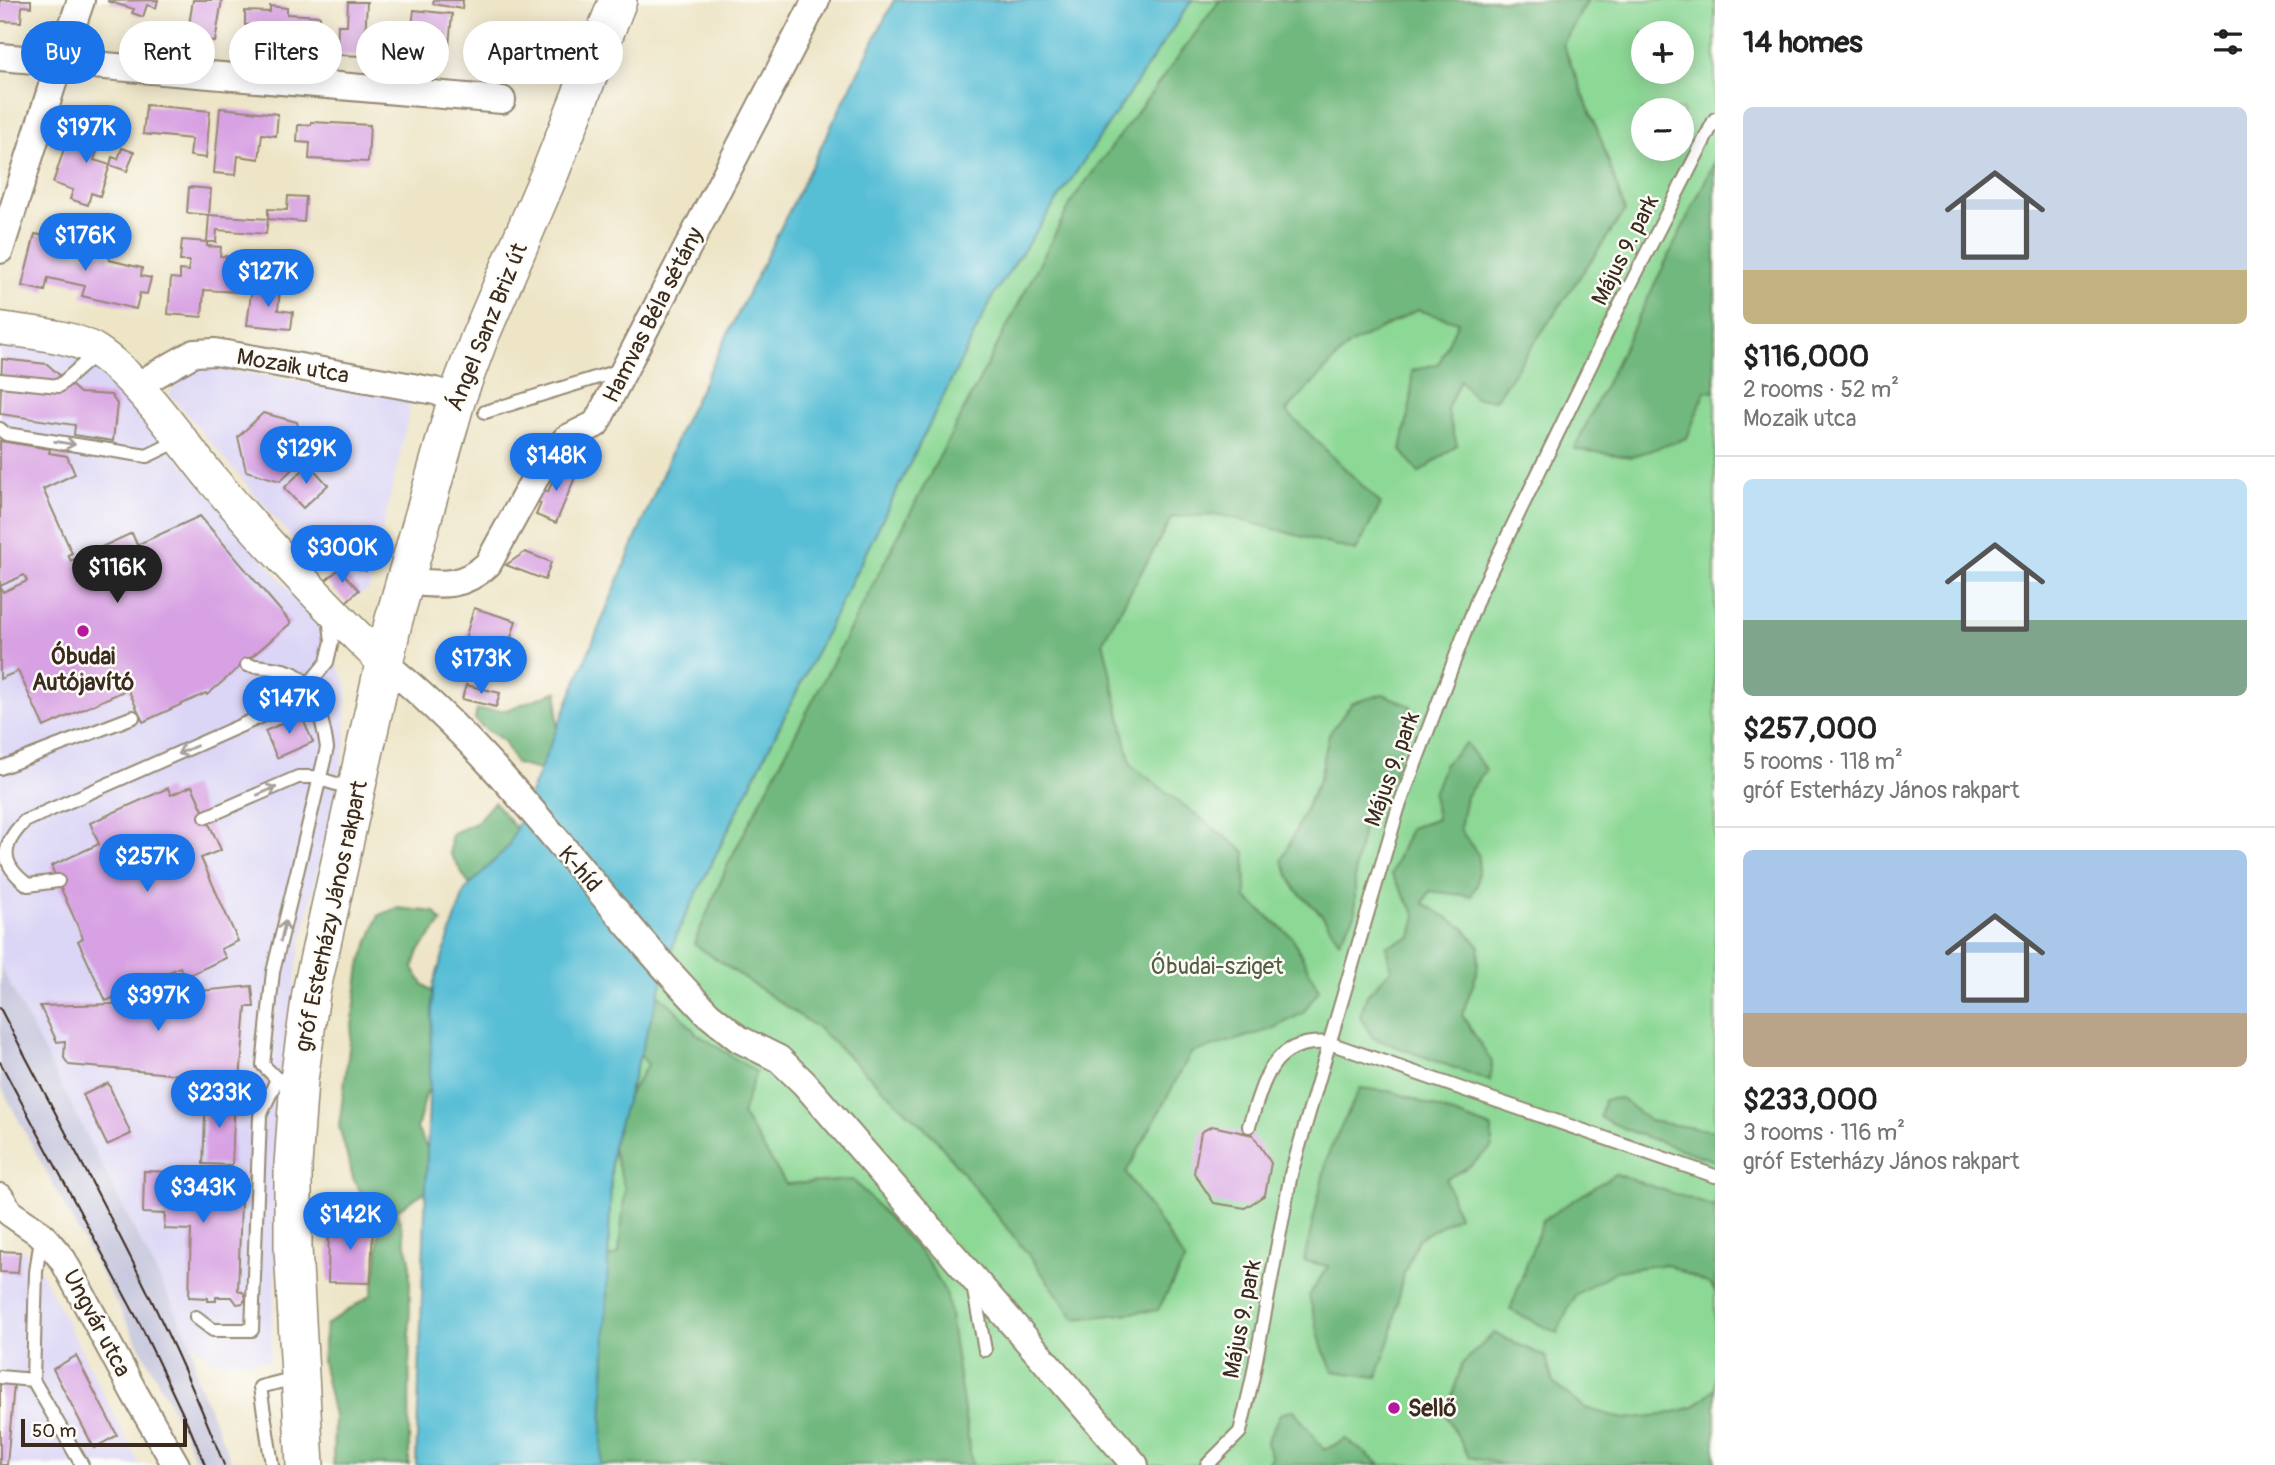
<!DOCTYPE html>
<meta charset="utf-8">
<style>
body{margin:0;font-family:Pangolin,sans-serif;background:#f6f6f6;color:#222;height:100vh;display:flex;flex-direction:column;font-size:26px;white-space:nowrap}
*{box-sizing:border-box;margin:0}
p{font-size:23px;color:#767676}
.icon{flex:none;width:38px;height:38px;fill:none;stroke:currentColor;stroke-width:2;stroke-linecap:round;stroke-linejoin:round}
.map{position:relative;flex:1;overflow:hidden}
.drawer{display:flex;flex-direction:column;background:#fff;width:560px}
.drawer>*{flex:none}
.guide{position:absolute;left:21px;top:21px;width:665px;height:63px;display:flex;gap:14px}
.fabs{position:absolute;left:1631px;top:21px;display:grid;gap:14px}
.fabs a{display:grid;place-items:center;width:63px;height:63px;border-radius:50%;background:#fff;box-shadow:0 4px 18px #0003;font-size:35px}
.scale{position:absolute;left:21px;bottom:18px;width:166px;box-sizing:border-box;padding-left:7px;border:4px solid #3b2a1e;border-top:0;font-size:19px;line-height:24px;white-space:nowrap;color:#3b2a1e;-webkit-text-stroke:5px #fdfcf7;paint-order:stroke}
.price{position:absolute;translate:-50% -60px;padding:0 16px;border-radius:24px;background:#1a73e8;color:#fff;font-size:23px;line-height:46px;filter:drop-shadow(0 2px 4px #0008)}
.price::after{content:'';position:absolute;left:50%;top:42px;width:21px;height:16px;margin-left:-10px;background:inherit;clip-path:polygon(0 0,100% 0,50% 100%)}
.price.on{background:#222;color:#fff}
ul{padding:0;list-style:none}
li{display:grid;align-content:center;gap:14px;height:371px;padding:0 28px}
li+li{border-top:2px solid #e0e0e0}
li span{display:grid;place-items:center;height:217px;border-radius:10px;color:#555}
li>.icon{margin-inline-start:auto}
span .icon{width:126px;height:126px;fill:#fffc;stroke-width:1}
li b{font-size:30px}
h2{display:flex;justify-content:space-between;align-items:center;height:84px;padding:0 28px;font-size:30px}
.chip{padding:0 24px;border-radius:32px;background:#fff;box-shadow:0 4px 18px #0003;font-size:24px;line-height:63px}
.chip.on{background:#1a73e8;color:#fff}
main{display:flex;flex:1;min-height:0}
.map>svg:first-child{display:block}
.built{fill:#dcd6f6}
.industrial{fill:#c2c2dc}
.green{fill:#8cd895;stroke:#64815a;stroke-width:2;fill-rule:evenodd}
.forest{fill:#71b87e;stroke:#56714e;stroke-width:2}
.water{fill:#57bed5;stroke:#49747a;stroke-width:2}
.building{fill:#d8a1e3;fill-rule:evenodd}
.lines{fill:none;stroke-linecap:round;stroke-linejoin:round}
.service-casing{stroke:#948872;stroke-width:16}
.minor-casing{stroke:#948872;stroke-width:30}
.tertiary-casing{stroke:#948872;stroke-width:35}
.secondary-casing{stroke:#948872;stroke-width:40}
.service{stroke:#fff;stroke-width:12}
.minor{stroke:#fff;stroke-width:26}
.tertiary{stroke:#fff;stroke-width:32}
.secondary{stroke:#fff;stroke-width:37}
.tram{stroke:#3b2a1e;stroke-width:2}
.oneway{stroke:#a79f9a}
.poi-dot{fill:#b5179e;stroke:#fdfcf7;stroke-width:2.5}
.labels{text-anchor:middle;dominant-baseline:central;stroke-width:5;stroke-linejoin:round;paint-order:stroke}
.street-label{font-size:23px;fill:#3b2a1e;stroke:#fdfcf7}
.poi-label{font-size:23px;font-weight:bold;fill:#3b2a1e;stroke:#fdfcf7}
.park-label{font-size:23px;fill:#535e42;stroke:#fdfcf7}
</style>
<main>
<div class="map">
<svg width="1715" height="1465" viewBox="0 0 1715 1465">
<rect width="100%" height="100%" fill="#fdfcf7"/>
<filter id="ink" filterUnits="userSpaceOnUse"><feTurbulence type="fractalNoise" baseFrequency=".0143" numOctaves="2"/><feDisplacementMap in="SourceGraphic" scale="14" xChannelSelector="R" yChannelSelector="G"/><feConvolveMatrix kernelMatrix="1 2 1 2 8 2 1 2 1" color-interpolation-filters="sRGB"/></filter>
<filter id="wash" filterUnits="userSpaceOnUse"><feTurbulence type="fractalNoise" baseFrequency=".00686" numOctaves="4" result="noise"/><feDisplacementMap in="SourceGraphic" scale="28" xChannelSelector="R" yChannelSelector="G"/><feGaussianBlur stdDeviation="1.57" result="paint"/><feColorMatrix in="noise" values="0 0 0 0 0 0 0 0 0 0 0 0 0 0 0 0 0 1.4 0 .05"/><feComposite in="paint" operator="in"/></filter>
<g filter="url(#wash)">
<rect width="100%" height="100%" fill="#eee5c7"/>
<g class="built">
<path d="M 0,337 L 75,351 L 129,399 L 315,620 L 347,685 L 346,743 L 298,960 L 291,1015 L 270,1361 L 212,1361 L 191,1341 L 0,965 Z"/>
<path d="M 188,364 L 412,400 L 369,590 L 346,602 L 170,394 Z"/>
<path d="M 0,1248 L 26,1251 L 28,1271 L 41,1272 L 140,1465 L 0,1465 Z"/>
</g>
<path class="industrial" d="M 0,965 L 191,1341 L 197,1380 L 233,1465 L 198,1465 L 166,1396 L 0,1085 Z"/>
<path class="green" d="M 1192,0 L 1715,0 L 1715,1465 L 601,1465 L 612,1148 L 677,933 L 994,294 ZM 1643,33 L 1682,33 L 1682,72 L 1643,72 ZM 1643,110 L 1682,110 L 1682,149 L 1643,149 Z"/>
<g class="forest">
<path d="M 1220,0 L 1588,0 L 1563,44 L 1601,139 L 1625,211 L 1495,400 L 1474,398 L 1460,380 L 1447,409 L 1457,445 L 1419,473 L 1401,450 L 1411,401 L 1412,371 L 1439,363 L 1458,322 L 1417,310 L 1349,345 L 1286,411 L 1381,504 L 1356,551 L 1222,515 L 1172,517 L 1103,641 L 1131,765 L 1245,852 L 1246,898 L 1292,937 L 1319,990 L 1303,1013 L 1272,1029 L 1191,1053 L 1126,1173 L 1185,1260 L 1158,1310 L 1075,1319 L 1031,1258 L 934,1137 L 819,1029 L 694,944 L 728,864 L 1073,199 Z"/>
<path d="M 1715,161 L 1715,392 L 1705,391 L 1687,438 L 1631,457 L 1574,449 Z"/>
<path d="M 558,691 L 556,752 L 543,771 L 516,764 L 504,741 L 481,726 L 475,719 L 477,710 L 506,710 Z"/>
<path d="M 1383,694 L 1411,706 L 1394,774 L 1367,808 L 1355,868 L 1355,915 L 1339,941 L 1322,915 L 1295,889 L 1282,860 L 1320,778 L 1329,734 L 1352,703 Z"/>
<path d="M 1466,743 L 1486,770 L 1466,796 L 1460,829 L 1479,856 L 1477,885 L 1471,896 L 1430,891 L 1423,903 L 1464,928 L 1479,946 L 1477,973 L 1462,1015 L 1492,1062 L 1490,1081 L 1373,1038 L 1360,1017 L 1367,995 L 1391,970 L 1386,946 L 1411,937 L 1416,915 L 1391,874 L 1410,828 L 1437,819 L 1433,794 L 1444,765 Z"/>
<path d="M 494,802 L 523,837 L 484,889 L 468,883 L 450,853 L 451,834 L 476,823 Z"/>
<path d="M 397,908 L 435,912 L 442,922 L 419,951 L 413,968 L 423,984 L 453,1008 L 454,1045 L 426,1094 L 417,1129 L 443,1180 L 397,1210 L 410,1260 L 409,1465 L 333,1465 L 334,1416 L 322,1361 L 326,1325 L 372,1294 L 377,1260 L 379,1223 L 353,1178 L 339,1126 L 360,965 L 379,915 Z"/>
<path d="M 646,984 L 674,1008 L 696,1033 L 756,1072 L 742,1114 L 786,1184 L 853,1180 L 925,1257 L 947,1295 L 972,1465 L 599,1465 L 580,1271 L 619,1253 L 625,1189 L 607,1130 L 648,1064 L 633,1047 Z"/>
<path d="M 1360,1088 L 1394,1092 L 1492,1128 L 1492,1147 L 1470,1166 L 1446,1179 L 1458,1216 L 1418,1239 L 1402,1278 L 1391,1337 L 1377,1377 L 1333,1371 L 1322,1347 L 1309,1296 L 1328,1266 L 1304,1261 L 1328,1154 Z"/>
<path d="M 1620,1098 L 1650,1121 L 1715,1131 L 1715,1161 L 1635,1133 L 1600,1118 L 1604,1100 Z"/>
<path d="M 1615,1174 L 1715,1207 L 1715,1292 L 1711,1285 L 1666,1264 L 1616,1271 L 1575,1295 L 1557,1333 L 1510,1310 L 1543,1220 Z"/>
<path d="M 1494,1333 L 1546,1357 L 1553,1383 L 1585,1408 L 1624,1419 L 1662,1415 L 1694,1407 L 1715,1388 L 1715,1465 L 1505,1465 L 1469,1457 L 1446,1415 L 1462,1364 Z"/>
<path d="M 1294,1410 L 1324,1450 L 1346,1439 L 1381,1465 L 1266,1465 L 1272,1458 L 1266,1443 L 1280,1414 Z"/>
</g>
<path class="water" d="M 894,0 L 1192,0 L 994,294 L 677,933 L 612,1148 L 601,1465 L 416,1465 L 433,985 L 465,890 L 508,847 L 683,424 Z"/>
<g id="blocks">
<g class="building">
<path d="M 0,0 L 31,0 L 31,7 L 22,6 L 21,22 L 0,21 Z"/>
<path d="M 158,0 L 156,8 L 147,5 L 143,17 L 132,13 L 134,9 L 107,1 Z"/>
<path d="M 193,0 L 222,0 L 215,42 L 187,37 Z"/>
<path d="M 434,0 L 463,0 L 462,9 L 433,4 Z"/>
<path d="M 348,2 L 367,2 L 364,56 L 337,55 L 338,25 L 347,25 Z"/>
<path d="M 270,6 L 287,8 L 287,14 L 320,16 L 318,52 L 250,49 L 252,25 L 245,25 L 245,11 L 270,12 Z"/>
<path d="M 414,10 L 452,14 L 449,46 L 410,42 Z"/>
<path d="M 135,35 L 153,38 L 152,48 L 133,46 Z"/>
<path d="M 146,105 L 210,111 L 206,158 L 190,156 L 192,139 L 143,134 Z"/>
<path d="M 220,108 L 278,114 L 276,136 L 262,134 L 259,159 L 238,156 L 236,175 L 214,173 Z"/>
<path d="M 311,122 L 370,125 L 368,162 L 309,159 L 310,143 L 297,142 L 298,125 L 311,125 Z"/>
<path d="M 72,124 L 103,134 L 94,160 L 110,165 L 112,157 L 118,159 L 122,148 L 134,152 L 127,171 L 110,165 L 100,196 L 91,193 L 88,205 L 70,199 L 73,190 L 53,183 Z"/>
<path d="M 189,187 L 211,189 L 209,215 L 187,213 Z"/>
<path d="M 288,196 L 306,197 L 304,222 L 268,219 L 266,234 L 217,230 L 216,242 L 207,242 L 207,246 L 221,247 L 220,256 L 240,257 L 238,292 L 204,290 L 202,317 L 168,314 L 171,278 L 180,279 L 180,270 L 189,271 L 189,261 L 180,261 L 182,240 L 207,242 L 209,215 L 268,219 L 268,209 L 287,210 Z"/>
<path d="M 35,234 L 57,238 L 55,248 L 91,257 L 93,251 L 110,255 L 109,260 L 142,268 L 141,276 L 151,278 L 147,294 L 140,293 L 136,309 L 82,296 L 85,286 L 48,278 L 45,291 L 22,286 Z"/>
<path d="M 252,286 L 280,289 L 278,310 L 293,312 L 291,329 L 247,325 Z"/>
<path d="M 2,359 L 47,364 L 80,393 L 111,395 L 117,404 L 113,441 L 74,435 L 75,425 L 0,414 Z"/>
<path d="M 263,413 L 297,422 L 305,457 L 280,481 L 246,471 L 238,437 Z"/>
<path d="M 0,441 L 50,449 L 49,453 L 67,456 L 75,474 L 43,489 L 72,553 L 68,555 L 71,561 L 132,533 L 137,545 L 200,516 L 291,623 L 207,695 L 206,693 L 143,722 L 128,689 L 44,727 L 18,671 L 0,679 ZM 24,575 L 27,581 L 3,592 L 0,586 Z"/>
<path d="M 560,462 L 578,470 L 556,523 L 536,515 L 541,503 L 534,500 L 539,488 L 548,492 Z"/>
<path d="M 309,464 L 328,485 L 303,508 L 284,488 Z"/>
<path d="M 341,531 L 374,541 L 366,571 L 332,562 Z"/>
<path d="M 525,552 L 551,562 L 545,580 L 506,565 Z"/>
<path d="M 339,569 L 359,590 L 346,602 L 325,581 Z"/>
<path d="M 474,608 L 516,621 L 507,651 L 465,639 Z"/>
<path d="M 466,685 L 500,693 L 496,707 L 462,699 Z"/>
<path d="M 301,715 L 313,742 L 277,758 L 265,731 Z"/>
<path d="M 192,786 L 221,850 L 201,858 L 238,941 L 221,949 L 226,958 L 185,977 L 180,967 L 106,1001 L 78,941 L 83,938 L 51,866 L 99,844 L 90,823 L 168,788 L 171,795 Z"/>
<path d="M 252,986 L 254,1007 L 246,1007 L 240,1080 L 69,1065 L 64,1058 L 65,1041 L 57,1042 L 40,1006 L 114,1004 L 115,999 Z"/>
<path d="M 108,1083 L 131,1134 L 107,1145 L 83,1095 Z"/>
<path d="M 206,1095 L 235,1096 L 232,1165 L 203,1164 Z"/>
<path d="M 1212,1126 L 1253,1135 L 1271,1163 L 1265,1195 L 1245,1208 L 1214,1203 L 1194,1173 L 1201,1132 Z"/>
<path d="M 144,1171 L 242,1174 L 238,1290 L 244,1293 L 246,1298 L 243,1303 L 237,1304 L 232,1297 L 216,1297 L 216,1301 L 208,1301 L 208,1298 L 189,1297 L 191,1230 L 164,1229 L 165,1214 L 143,1213 Z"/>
<path d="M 329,1221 L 373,1222 L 371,1283 L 328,1282 Z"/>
<path d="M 0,1251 L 20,1252 L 18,1273 L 0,1272 Z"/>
<path d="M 76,1356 L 117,1435 L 94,1448 L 53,1369 Z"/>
<path d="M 0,1383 L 14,1384 L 7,1465 L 0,1465 Z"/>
</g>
</g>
</g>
<g filter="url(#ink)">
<use href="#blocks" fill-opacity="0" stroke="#948872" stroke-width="2"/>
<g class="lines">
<defs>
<g id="service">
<path d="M 0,380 L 59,386 L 95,354"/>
<path d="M 485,412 L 621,370"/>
<path d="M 0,429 L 6,434 L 147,456 L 180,440"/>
<path d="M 247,665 C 261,667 277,667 290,672 C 314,680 324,727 327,748 L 273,972 L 263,1065 L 277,1079 L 295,1080"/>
<path d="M 0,768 L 133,717"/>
<path d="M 206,817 L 298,777 L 313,777 L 353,789"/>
<path d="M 58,881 L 28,885 C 0,864 0,846 25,821 L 294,702 L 327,662 L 332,641 L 329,617"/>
<path d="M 1249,1126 C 1264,1081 1271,1038 1329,1043 L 1715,1176"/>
<path d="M 41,1238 L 36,1272 L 33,1380 L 82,1465"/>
<path d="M 973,1286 L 985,1350"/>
<path d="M 196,1317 L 213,1330 L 252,1330 L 260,1116 L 277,1079"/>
<path d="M 0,1377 L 33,1380"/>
<path d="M 272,1465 L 260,1387 L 295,1378"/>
<path d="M 1207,1465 L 1240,1432 L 1252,1381 L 1291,1174 L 1398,809 L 1479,595 L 1620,305 L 1715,119"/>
</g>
<g id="minor">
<path d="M 0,57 L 502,100"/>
<path d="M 0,250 L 59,64 L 81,0"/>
<path d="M 136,386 L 194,353 L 215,352 L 435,391 L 457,398"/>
<path d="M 403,581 C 438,584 460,590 488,564 L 540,469 L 566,439 L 596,424 L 816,0"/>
<path d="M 384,663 C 508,762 598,901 708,1014 L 739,1039 L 779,1059 L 804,1083 L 1135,1465"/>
<path d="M 0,1197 L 10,1213 L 42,1235 L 63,1260 L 135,1394 L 176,1465"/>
</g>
<path id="tertiary" d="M 0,328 C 29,333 74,335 98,352 C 140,380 180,440 212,479 C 266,543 324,604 384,663"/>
<path id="secondary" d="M 305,1465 L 293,1248 L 293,1165 L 299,1080 L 311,993 L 393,623 L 457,398 L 479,339 L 550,173 L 618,0"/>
</defs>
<use href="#service" class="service-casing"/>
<use href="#minor" class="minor-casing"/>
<use href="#tertiary" class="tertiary-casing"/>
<use href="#secondary" class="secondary-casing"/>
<use href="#service" class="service"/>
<use href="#minor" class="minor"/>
<use href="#tertiary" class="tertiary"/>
<use href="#secondary" class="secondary"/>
<g class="tram">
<path d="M 0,1008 C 78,1158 163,1307 224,1465"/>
<path d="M 0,1062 L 141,1326 L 191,1431 L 205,1465"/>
</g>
</g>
<defs><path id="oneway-shaft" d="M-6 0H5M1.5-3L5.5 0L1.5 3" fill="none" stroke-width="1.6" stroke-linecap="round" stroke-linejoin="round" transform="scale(1.75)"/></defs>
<g class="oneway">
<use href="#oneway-shaft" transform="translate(65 443) rotate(9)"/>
<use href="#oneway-shaft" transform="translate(187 750) rotate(156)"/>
<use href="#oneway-shaft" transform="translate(267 791) rotate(-23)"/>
<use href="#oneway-shaft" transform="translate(283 931) rotate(-77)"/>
</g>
</g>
<g class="poi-dot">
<circle cx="83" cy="631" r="7"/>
<circle cx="1394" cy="1408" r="7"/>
</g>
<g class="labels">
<g class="street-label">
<text transform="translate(1625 250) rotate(-63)">Május 9. park</text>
<text transform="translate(653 315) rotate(-63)">Hamvas Béla sétány</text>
<text transform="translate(487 327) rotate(-68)">Ángel Sanz Briz út</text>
<text transform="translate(293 366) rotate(10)">Mozaik utca</text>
<text transform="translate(1392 769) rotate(-70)">Május 9. park</text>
<text transform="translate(580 869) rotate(49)">K-híd</text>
<text transform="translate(331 916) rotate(-78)">gróf Esterházy János rakpart</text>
<text transform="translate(1242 1319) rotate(-79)">Május 9. park</text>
<text transform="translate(97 1323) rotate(62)">Ungvár utca</text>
</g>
<g class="poi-label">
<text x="83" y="656">Óbudai<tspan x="83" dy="26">Autójavító</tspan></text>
<text x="1408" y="1408" text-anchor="start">Sellő</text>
</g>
<g class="park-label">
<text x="1217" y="966">Óbudai-sziget</text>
</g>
</g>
</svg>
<div class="fabs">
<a>+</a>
<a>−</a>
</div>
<div class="scale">50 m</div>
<b class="price" style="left:86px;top:165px">$197K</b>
<b class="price" style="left:85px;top:273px">$176K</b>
<b class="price" style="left:268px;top:309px">$127K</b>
<b class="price" style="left:306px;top:486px">$129K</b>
<b class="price" style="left:556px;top:493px">$148K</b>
<b class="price" style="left:342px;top:585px">$300K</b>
<b class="price on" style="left:117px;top:605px">$116K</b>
<b class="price" style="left:481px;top:696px">$173K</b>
<b class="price" style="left:289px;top:736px">$147K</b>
<b class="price" style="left:147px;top:894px">$257K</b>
<b class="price" style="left:158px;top:1033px">$397K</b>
<b class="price" style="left:219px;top:1130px">$233K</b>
<b class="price" style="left:203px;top:1225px">$343K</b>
<b class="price" style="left:350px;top:1252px">$142K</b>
<div class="guide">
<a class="chip on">Buy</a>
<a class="chip">Rent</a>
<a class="chip">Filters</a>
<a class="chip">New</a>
<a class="chip">Apartment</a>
</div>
</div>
<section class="drawer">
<h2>14 homes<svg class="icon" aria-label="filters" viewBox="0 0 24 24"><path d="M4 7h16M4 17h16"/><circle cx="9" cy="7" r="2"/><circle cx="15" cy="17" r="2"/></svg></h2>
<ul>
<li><span style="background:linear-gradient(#c9d6e8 75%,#c2b280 0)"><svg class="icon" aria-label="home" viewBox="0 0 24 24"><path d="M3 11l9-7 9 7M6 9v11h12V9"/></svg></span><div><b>$116,000</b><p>2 rooms · 52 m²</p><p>Mozaik utca</p></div></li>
<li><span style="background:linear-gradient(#bfe0f5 65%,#7fa58c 0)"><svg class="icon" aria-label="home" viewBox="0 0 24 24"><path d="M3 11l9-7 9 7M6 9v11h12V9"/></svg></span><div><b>$257,000</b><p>5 rooms · 118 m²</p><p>gróf Esterházy János rakpart</p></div></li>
<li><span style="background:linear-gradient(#a9c7e8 75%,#b9a48a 0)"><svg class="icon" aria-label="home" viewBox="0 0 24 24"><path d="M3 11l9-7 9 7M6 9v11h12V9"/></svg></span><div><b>$233,000</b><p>3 rooms · 116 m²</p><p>gróf Esterházy János rakpart</p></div></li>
</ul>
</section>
</main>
